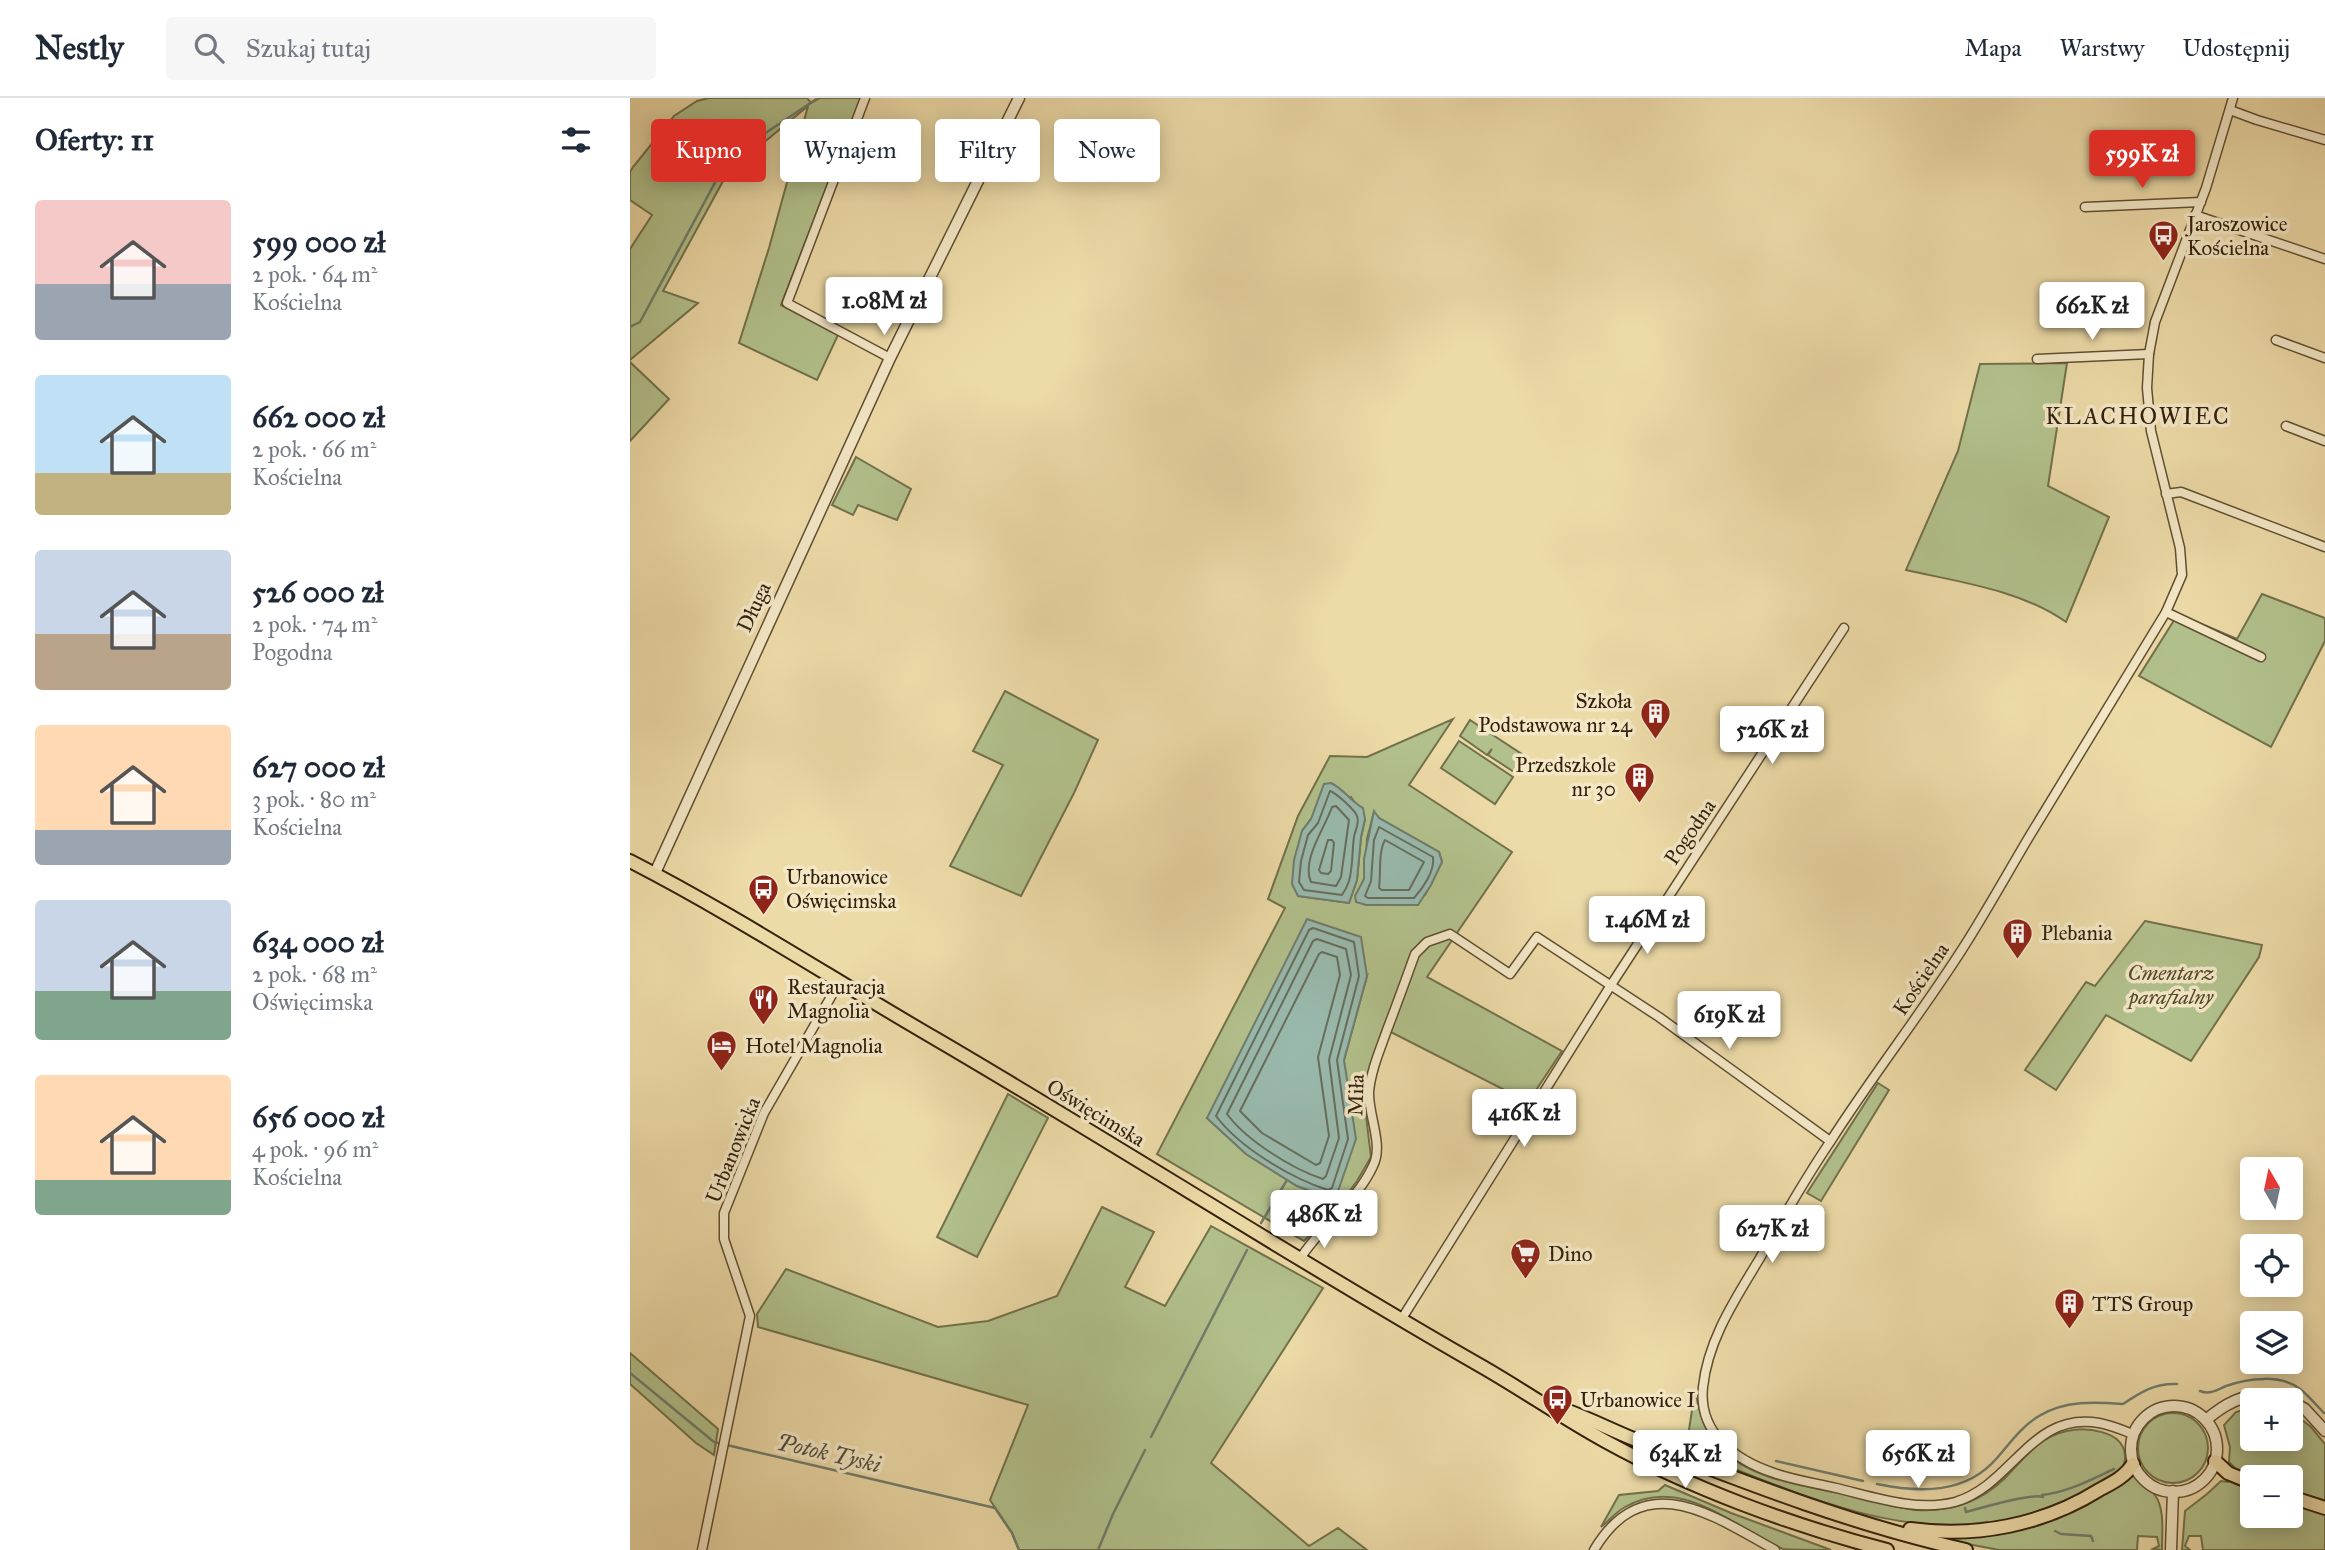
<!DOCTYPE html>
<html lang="pl">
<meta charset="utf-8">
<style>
body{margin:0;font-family:"IM FELL Great Primer",serif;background:#f6f6f7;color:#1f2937;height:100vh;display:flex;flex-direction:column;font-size:26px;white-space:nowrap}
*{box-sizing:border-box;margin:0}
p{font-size:23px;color:#747a83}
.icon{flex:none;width:38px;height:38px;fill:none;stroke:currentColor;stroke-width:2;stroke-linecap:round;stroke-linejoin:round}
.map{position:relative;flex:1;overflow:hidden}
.side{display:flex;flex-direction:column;background:#fff;width:630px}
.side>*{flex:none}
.top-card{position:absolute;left:21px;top:21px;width:665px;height:63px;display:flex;gap:14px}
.needle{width:46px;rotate:351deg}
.controls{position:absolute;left:1610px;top:1059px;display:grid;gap:14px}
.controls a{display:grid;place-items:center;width:63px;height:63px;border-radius:7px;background:#fff;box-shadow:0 4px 18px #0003;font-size:35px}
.price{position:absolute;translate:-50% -60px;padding:0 16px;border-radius:7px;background:#fff;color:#222;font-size:23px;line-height:46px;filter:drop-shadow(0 2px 4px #0008)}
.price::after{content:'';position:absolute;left:50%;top:42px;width:21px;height:16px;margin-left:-10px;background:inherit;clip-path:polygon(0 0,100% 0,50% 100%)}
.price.active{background:#d93025;color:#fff}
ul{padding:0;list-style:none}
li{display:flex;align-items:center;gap:21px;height:175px;padding:0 35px}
li span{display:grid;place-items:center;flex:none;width:196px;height:140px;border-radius:7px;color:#555}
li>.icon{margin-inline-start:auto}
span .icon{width:84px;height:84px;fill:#fffc;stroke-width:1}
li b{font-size:30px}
h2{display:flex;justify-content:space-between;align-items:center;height:84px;padding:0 35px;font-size:30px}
.tag{padding:0 24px;border-radius:7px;background:#fff;box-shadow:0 4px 18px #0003;font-size:24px;line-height:63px}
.tag.active{background:#d93025;color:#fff}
header{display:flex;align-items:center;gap:42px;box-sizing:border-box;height:98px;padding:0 35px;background:#fff;border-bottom:2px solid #e0e1e3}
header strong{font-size:33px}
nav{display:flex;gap:38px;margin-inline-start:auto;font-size:24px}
.search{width:490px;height:63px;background:#f6f6f7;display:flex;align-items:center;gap:18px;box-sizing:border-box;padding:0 24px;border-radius:7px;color:#747a83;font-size:26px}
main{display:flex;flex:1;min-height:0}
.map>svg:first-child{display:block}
.green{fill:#b2c18c;stroke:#72714c;stroke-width:2;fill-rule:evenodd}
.water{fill:#99baae;stroke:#707d6d;stroke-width:2}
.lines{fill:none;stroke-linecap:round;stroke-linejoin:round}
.shore{stroke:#666e5d;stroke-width:2}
.stream{stroke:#707d6d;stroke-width:2.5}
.minor-casing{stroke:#614f33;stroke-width:11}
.tertiary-casing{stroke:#614f33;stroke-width:13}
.trunk-casing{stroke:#33210c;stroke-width:16}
.minor{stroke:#f3e7c6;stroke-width:8}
.tertiary{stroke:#f3e7c6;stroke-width:10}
.trunk{stroke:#ecdaa7;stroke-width:12}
.labels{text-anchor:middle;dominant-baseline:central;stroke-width:7;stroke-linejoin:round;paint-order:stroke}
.poi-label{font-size:21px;fill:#33210c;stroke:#f3e7c6;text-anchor:start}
.street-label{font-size:21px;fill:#33210c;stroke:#f3e7c6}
.park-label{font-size:21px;font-style:italic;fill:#53492c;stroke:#f3e7c6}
.neighbourhood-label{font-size:23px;letter-spacing:2px;fill:#33210c;stroke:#f3e7c6}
.water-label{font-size:23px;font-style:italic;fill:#524f3d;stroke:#f3e7c6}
</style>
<header>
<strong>Nestly</strong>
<div class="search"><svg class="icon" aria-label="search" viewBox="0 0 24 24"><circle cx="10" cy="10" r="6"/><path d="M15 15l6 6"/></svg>Szukaj tutaj</div>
<nav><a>Mapa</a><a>Warstwy</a><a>Udostępnij</a></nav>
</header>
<main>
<section class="side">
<h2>Oferty: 11<svg class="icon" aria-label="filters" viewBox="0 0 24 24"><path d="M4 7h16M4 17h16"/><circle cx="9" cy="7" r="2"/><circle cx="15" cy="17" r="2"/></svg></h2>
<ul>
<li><span style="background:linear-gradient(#f6c9c9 60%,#9aa5b1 0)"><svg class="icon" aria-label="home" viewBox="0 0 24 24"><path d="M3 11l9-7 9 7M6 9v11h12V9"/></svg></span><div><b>599 000 zł</b><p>2 pok. · 64 m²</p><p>Kościelna</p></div></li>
<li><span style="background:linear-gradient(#bfe0f5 70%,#c2b280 0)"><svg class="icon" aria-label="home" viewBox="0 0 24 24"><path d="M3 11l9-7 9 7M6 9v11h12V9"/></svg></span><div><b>662 000 zł</b><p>2 pok. · 66 m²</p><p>Kościelna</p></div></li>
<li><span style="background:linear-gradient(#c9d6e8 60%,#b9a48a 0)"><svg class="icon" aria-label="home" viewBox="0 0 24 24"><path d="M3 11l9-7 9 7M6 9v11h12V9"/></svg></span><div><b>526 000 zł</b><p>2 pok. · 74 m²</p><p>Pogodna</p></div></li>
<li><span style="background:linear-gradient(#ffd9b3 75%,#9aa5b1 0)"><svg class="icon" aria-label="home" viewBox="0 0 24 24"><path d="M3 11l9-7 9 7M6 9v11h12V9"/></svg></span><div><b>627 000 zł</b><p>3 pok. · 80 m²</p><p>Kościelna</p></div></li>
<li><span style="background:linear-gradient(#c9d6e8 65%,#7fa58c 0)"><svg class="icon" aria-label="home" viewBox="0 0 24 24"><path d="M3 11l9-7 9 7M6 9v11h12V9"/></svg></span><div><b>634 000 zł</b><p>2 pok. · 68 m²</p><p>Oświęcimska</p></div></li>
<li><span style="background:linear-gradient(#ffd9b3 75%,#7fa58c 0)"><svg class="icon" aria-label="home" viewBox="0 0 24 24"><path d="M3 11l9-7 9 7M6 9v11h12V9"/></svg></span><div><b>656 000 zł</b><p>4 pok. · 96 m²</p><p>Kościelna</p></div></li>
</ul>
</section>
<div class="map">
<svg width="1695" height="1452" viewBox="0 0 1695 1452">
<rect width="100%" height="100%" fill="#ecdaa7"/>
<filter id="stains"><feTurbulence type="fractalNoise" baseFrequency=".00286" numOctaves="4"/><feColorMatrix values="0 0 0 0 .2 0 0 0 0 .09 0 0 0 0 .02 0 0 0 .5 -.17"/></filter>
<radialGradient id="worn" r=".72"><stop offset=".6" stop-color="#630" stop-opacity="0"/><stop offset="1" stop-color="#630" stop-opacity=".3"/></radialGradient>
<g class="green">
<path d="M 79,0 L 177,0 L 181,5 L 190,0 L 231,0 L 151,207 L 208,237 L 187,282 L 109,245 L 139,150 L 178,8 L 98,74 L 33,193 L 68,205 L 0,262 L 0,151 L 22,117 L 0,102 L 0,74 L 3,69 L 44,18 L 67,3 Z"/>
<path d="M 0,264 L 39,301 L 0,343 Z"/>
<path d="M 1437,265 L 1418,388 L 1479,419 L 1436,524 C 1391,492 1329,484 1276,472 L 1328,353 L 1350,266 Z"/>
<path d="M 226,359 L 281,391 L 267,422 L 228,407 L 223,417 L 202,407 Z"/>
<path d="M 1632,496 L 1695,520 L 1695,543 L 1641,649 L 1509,578 L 1548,516 L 1607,541 Z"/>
<path d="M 375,593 L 468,642 L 444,695 L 391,798 L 320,768 L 373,667 L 343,653 Z"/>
<path d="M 823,621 L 779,687 L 882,754 L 797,879 L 932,953 L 898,1004 L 753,930 L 734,1001 L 741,1059 L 727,1083 L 706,1111 L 674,1143 L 527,1056 L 655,810 L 638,801 L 668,718 L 700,658 L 737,659 ZM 721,699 L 735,721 L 731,739 L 727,782 L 719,805 L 668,798 L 672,733 L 681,721 ZM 744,714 L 749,720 L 809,754 L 812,764 L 795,797 L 731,788 L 735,781 L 737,741 ZM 737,878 L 714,962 L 667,1088 L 616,1056 L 577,1020 Z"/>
<path d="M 840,622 L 898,660 L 887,676 L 858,657 L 862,651 L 857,657 L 830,638 Z"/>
<path d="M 829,643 L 883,679 L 865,706 L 811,670 Z"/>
<path d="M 1515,823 L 1632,847 L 1629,859 L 1561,963 L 1476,917 L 1426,992 L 1395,972 L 1456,884 L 1465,888 Z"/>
<path d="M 1248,985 L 1259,992 L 1191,1103 L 1177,1095 Z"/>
<path d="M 378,996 L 418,1020 L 347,1159 L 307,1139 Z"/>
<path d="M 472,1109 L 524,1134 L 495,1189 L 535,1208 L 581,1128 L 693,1190 L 581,1365 L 679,1448 L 708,1430 L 737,1452 L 389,1452 L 382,1435 L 360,1402 L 398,1307 L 128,1229 L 127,1216 L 156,1171 L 308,1229 L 358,1223 L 427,1198 Z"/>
<path d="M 0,1255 L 88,1331 L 84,1357 L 66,1345 L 0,1286 Z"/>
<path d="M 1064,1299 L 1067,1301 C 1071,1319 1076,1336 1089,1349 C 1120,1382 1176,1388 1218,1397 C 1241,1402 1263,1409 1286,1412 C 1320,1414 1350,1404 1374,1381 C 1394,1361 1408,1339 1437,1333 C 1455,1329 1493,1332 1495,1357 C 1496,1364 1492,1372 1487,1376 C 1481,1381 1471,1385 1464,1389 C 1429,1407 1397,1419 1358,1427 L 1357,1424 C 1257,1441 1144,1385 1052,1350 L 1059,1332 Z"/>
<path d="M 1622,1309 L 1622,1340 L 1661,1340 L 1661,1313 L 1681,1329 L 1695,1346 L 1695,1404 L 1661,1394 L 1661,1379 L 1622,1379 L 1603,1372 L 1604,1369 L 1599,1364 L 1600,1349 L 1594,1327 L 1606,1314 Z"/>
<circle cx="1543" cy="1350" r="35"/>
<path d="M 1505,1377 C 1510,1387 1519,1389 1525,1397 C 1535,1411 1532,1435 1532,1452 L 1523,1451 L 1529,1448 L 1527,1439 L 1508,1438 L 1507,1452 L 1369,1452 L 1306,1440 L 1458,1404 Z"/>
<path d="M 1600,1381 L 1622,1390 L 1622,1418 L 1661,1418 L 1661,1404 L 1695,1414 L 1695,1452 L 1573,1452 L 1571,1438 L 1559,1438 L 1555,1448 L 1560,1452 L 1552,1452 L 1555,1413 L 1577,1396 L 1591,1383 L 1598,1384 Z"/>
<path d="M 1035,1387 L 1101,1415 L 1201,1452 C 1187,1452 1166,1452 1153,1451 C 1103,1430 1053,1376 995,1409 C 986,1414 979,1423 971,1429 L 989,1397 L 1028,1393 Z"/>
</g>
<g class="water">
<path d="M 701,685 C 714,691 721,704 733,710 L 735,721 L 731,739 L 727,782 L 719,805 L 668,798 L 662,786 L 664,762 L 672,733 L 681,721 L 694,686 Z"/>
<path d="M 744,713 L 749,720 L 809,754 L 812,764 L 801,787 L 788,807 L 736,807 L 726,804 L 725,798 L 734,781 L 734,761 Z"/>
<path d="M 677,821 L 731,839 L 737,878 L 714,962 L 726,1041 L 705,1102 L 667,1088 L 616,1056 L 577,1020 Z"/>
</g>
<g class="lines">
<g class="shore">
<path d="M 700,693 C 706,695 725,712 727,718 C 730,724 725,733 724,739 C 722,753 723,769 719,783 C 717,789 715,793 712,797 L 674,792 L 669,784 L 671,763 L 678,737 L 688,725 Z"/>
<path d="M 706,708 L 719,722 L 711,779 L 706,788 L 681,784 C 671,762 695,730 702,709 Z"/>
<path d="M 749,729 L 803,759 C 805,773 793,790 784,800 L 738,800 L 735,798 L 741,783 L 744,742 Z"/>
<path d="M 698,742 L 702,742 L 704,745 L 701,773 L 698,776 L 691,775 L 689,772 Z"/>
<path d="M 755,742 L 794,764 L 779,792 L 752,792 L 749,790 C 751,775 748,755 755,742 Z"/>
<path d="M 683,830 L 724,844 L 729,878 L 707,962 L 718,1041 L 702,1090 L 698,1092 C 661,1080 610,1050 586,1018 L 679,832 Z"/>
<path d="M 687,841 L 716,851 L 721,877 L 699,962 L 709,1040 L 696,1078 L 693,1081 C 662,1071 616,1042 597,1016 L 683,843 Z"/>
<path d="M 692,854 L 707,859 L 710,877 L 688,959 L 699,1038 L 690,1065 L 686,1067 L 632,1035 L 610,1013 L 689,856 Z"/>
</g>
<g class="stream">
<path d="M 0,229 L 10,224 L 95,66 L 137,34 L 188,0"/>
<path d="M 631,1125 L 657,1082"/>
<path d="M 0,1275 L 84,1344 L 365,1410 L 382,1435 L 389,1452"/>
<path d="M 1570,1293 C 1580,1297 1587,1292 1596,1288 C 1618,1280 1651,1276 1670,1291 C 1679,1298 1686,1307 1694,1315"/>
<path d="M 521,1339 L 617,1152"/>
<path d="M 1146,1363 L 1233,1383"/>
<path d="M 1247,1386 C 1291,1395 1336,1396 1367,1360 C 1380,1345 1392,1328 1409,1318 C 1435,1302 1465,1304 1493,1306 C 1511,1294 1525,1285 1547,1286"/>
<path d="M 1412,1397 C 1438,1394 1460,1382 1484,1371"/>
<path d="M 1335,1410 L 1336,1414 C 1350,1410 1403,1395 1413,1399"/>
<path d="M 1425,1433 L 1431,1436 L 1461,1438 L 1463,1443"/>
<path d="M 468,1452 L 483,1416 L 515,1352"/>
</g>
<defs>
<g id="minor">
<path d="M 235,0 L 157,205 L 260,260"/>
<path d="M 1600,12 L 1627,22 L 1695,42"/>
<path d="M 1455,109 L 1571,104"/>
<path d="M 1565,117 L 1695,161"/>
<path d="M 1646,242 L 1695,260"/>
<path d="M 1407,261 L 1519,256"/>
<path d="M 1656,328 L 1695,343"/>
<path d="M 1536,396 L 1551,394 L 1695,449"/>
<path d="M 1536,514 L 1631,559"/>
<path d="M 670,1161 C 691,1127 726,1105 743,1068 C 754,1047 738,1017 739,994 C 741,972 750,952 757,932 C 767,906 776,881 785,856 L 797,844 L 820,836 L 880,876 L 907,839 L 1029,919 L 1200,1043"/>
<path d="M 771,1222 L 981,887 L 1214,530"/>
<path d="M 1503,1336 C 1492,1332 1481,1327 1469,1325 C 1401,1313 1383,1387 1325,1404 C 1287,1414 1244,1399 1206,1390 C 1185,1385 1164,1382 1144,1375 C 1105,1362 1068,1335 1073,1289 C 1078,1241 1106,1200 1130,1160 C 1152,1121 1175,1081 1200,1044 C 1242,978 1291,916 1333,850 C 1356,814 1377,776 1399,739 C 1444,664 1490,589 1536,514 L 1552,477 L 1550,450 L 1521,333 L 1517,290 L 1519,256 L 1525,224 L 1576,90 L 1603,0"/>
<path d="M 72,1452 L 120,1218 L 94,1141 L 94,1115 L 134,1015 L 210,883"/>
<path d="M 964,1452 C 1014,1368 1082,1417 1145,1452"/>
</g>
<g id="tertiary">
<path d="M 25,775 L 260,260 L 389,0"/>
<path d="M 1661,1303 L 1675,1311 L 1695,1333"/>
<circle cx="1544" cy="1351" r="43"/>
<path d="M 1576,1322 C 1600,1301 1628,1289 1659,1302"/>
<path d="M 1541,1452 L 1543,1393"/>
</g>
<g id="trunk">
<path d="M 0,763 C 105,817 204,882 306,941 C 489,1048 667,1163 851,1268 C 893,1292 933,1320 975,1343 C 1060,1390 1163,1428 1257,1452"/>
<path d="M 927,1309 C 954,1318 979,1331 1006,1342 C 1114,1384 1223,1427 1336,1452"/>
<path d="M 1585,1363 L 1598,1375 L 1622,1385"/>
<path d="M 1661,1399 L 1695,1410"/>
<path d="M 1280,1431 C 1346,1440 1413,1427 1469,1392 C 1482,1385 1495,1379 1503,1366"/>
</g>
</defs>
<use href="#minor" class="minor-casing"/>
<use href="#tertiary" class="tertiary-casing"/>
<use href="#trunk" class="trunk-casing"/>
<use href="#minor" class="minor"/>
<use href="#tertiary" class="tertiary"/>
<use href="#trunk" class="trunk"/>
</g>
<defs>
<symbol id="bus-pin" viewBox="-11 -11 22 30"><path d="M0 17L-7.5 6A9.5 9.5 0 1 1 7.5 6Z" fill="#8f2418" stroke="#f3e7c6"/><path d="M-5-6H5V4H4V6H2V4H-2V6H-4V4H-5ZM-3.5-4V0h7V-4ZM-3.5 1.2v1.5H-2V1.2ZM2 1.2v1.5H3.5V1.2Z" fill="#fff"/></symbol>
<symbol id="building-pin" viewBox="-11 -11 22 30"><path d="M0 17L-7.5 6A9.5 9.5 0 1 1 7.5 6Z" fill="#8f2418" stroke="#f3e7c6"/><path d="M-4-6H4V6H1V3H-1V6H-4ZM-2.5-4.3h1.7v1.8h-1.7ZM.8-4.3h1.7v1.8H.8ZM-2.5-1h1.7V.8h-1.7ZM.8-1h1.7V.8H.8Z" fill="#fff"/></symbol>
<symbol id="restaurant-pin" viewBox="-11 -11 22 30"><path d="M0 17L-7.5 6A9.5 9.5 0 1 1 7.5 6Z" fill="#8f2418" stroke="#f3e7c6"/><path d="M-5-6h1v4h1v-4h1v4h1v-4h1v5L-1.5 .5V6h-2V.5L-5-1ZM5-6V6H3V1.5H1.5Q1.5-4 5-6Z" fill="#fff"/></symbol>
<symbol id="hotel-pin" viewBox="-11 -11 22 30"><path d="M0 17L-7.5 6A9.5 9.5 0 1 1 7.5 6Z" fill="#8f2418" stroke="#f3e7c6"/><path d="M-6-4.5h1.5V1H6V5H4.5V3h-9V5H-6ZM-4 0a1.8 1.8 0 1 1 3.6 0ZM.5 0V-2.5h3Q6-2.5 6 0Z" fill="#fff"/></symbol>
<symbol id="supermarket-pin" viewBox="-11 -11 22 30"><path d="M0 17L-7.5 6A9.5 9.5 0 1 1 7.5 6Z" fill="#8f2418" stroke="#f3e7c6"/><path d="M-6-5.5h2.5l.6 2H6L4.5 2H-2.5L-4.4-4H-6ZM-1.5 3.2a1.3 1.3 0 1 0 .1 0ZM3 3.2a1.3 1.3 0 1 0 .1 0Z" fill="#fff"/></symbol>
</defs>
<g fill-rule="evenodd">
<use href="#bus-pin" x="1516" y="120" width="35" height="47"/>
<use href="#building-pin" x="1008" y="598" width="35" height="47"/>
<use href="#building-pin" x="992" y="662" width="35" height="47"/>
<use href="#bus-pin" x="116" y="774" width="35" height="47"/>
<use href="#building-pin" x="1370" y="818" width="35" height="47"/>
<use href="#restaurant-pin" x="116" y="884" width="35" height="47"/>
<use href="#hotel-pin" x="74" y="930" width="35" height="47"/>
<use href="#supermarket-pin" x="878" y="1138" width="35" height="47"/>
<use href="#building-pin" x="1422" y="1188" width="35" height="47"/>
<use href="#bus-pin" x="910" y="1284" width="35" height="47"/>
</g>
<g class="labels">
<g class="poi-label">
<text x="1557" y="126">Jaroszowice<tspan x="1557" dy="24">Kościelna</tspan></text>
<text x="1002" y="603" text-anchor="end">Szkoła<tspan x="1002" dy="24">Podstawowa nr 24</tspan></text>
<text x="986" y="667" text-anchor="end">Przedszkole<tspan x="986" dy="24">nr 30</tspan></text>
<text x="156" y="779">Urbanowice<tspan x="156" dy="24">Oświęcimska</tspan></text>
<text x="1411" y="835">Plebania</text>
<text x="157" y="889">Restauracja<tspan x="157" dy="24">Magnolia</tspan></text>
<text x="115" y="948">Hotel Magnolia</text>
<text x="918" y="1156">Dino</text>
<text x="1462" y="1206">TTS Group</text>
<text x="950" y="1302">Urbanowice I</text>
</g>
<g class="street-label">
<text transform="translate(124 509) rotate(-65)">Długa</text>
<text transform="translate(1060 734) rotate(-56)">Pogodna</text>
<text transform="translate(1291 881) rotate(-56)">Kościelna</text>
<text transform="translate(726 997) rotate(-88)">Miła</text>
<text transform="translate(466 1015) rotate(31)">Oświęcimska</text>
<text transform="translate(103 1052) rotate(-68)">Urbanowicka</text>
</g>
<g class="park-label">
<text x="1541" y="875">Cmentarz<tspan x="1541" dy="24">parafialny</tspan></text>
</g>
<g class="neighbourhood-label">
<text x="1508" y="318">KLACHOWIEC</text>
</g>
<g class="water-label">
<text transform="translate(199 1355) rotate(13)">Potok Tyski</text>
</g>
</g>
<rect width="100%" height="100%" filter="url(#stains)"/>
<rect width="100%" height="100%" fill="url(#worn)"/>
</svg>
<div class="controls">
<a><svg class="needle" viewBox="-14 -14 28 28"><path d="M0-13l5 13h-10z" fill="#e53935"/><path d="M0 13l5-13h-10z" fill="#747a83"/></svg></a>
<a><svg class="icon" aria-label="locate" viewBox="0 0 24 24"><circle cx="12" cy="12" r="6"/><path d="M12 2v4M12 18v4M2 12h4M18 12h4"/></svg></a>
<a><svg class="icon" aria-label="layers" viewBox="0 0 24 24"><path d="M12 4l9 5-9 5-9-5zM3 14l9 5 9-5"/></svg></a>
<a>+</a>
<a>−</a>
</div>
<b class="price active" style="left:1512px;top:92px">599K zł</b>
<b class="price" style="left:254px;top:239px">1.08M zł</b>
<b class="price" style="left:1462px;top:244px">662K zł</b>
<b class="price" style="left:1142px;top:668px">526K zł</b>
<b class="price" style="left:1017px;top:858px">1.46M zł</b>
<b class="price" style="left:1099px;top:953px">619K zł</b>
<b class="price" style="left:894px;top:1051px">416K zł</b>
<b class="price" style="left:694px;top:1152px">486K zł</b>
<b class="price" style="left:1142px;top:1167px">627K zł</b>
<b class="price" style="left:1055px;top:1392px">634K zł</b>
<b class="price" style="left:1288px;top:1392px">656K zł</b>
<div class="top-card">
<a class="tag active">Kupno</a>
<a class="tag">Wynajem</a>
<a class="tag">Filtry</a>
<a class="tag">Nowe</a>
</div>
</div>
</main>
